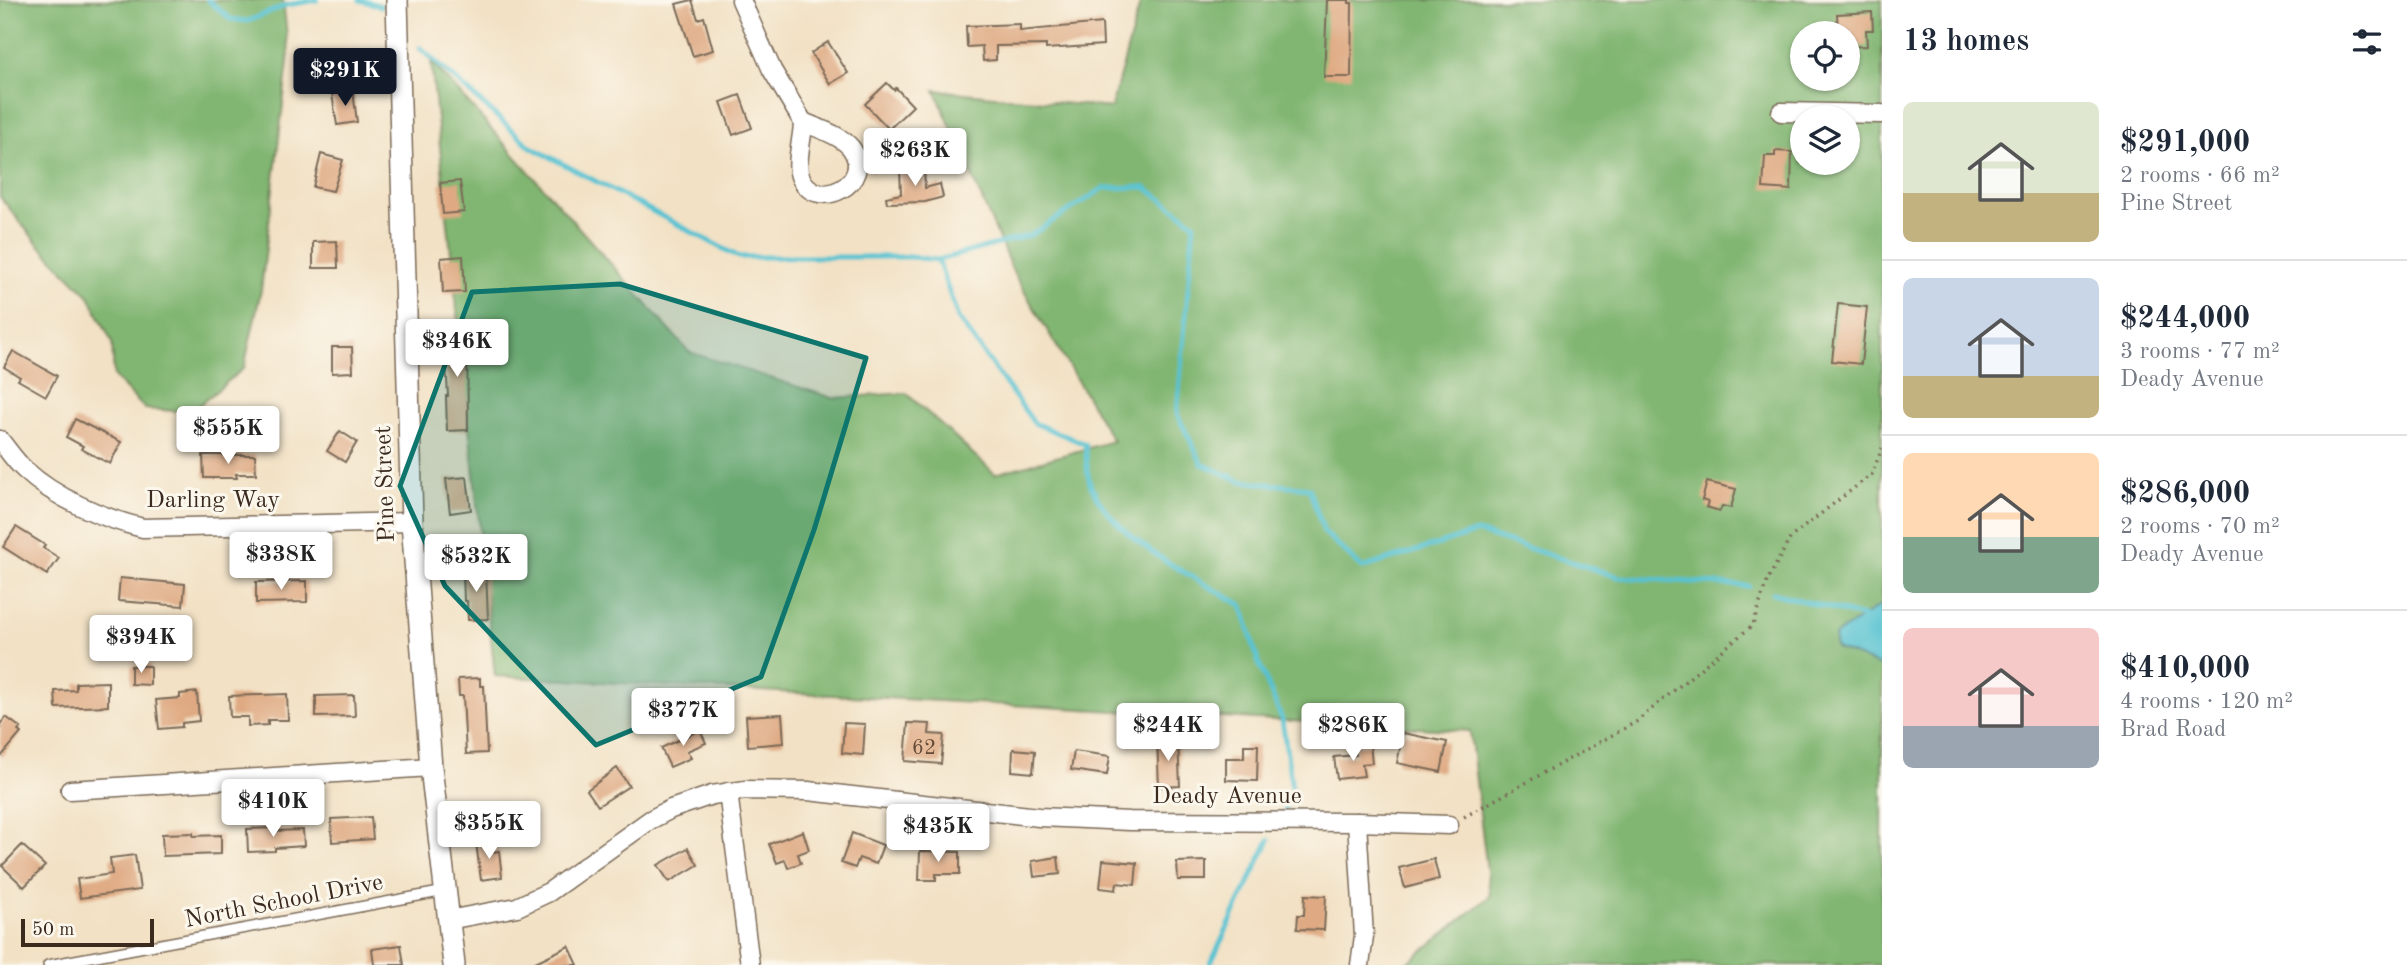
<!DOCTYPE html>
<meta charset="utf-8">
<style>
body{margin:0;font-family:"Old Standard TT",serif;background:#f2f2f3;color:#1f2937;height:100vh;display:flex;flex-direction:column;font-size:26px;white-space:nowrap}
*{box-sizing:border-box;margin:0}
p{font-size:23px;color:#747a83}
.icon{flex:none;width:38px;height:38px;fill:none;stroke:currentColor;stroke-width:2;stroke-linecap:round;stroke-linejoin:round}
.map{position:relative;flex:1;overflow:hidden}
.drawer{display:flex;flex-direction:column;background:#fff;width:525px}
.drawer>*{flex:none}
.controls{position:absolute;left:1790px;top:21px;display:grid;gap:14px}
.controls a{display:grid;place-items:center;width:70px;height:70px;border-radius:50%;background:#fff;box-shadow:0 2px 5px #0004;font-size:35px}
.scale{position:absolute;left:21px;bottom:18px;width:133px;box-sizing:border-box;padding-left:7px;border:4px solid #3b2a1e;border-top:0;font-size:19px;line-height:24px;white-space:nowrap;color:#3b2a1e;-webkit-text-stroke:5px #fbf7ec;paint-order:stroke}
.price{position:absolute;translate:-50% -60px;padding:0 16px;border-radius:7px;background:#fff;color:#222;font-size:23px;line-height:46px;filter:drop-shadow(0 2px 4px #0008)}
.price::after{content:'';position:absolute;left:50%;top:42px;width:21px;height:16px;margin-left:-10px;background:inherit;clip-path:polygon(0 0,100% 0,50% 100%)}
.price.current{background:#111827;color:#fff}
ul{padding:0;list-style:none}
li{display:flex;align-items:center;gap:21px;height:175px;padding:0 21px}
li+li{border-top:2px solid #e0e1e3}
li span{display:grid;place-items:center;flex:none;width:196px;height:140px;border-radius:10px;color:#555}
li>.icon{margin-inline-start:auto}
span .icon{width:84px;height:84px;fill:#fffc;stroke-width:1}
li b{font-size:30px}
h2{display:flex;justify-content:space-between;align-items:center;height:84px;padding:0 21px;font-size:30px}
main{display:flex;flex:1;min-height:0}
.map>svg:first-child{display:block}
.forest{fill:#81b672;stroke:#5e7048;stroke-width:2;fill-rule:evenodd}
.water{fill:#57c2d1;stroke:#497678;stroke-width:2}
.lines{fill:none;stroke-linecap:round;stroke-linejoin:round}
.stream{stroke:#57c2d1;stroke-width:5}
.building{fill:#dfaa83}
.service-casing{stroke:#7b6a58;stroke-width:12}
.minor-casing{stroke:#7b6a58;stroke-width:21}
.tertiary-casing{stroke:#7b6a58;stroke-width:24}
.path{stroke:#7b6a58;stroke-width:3.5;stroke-dasharray:2 5;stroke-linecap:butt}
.service{stroke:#fff;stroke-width:9}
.minor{stroke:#fff;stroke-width:18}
.tertiary{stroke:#fff;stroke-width:21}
.marked{fill:#0f766e;fill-opacity:0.2;stroke:#0f766e;stroke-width:5;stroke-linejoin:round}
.labels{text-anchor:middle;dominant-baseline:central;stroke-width:6;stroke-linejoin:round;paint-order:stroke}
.number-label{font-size:21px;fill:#644a37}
.street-label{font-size:24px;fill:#3b2a1e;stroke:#fbf7ec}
</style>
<main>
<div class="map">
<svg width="1882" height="965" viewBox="0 0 1882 965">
<rect width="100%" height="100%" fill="#fbf7ec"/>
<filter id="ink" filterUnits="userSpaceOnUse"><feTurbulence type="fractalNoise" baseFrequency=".0143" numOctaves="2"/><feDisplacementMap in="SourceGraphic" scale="14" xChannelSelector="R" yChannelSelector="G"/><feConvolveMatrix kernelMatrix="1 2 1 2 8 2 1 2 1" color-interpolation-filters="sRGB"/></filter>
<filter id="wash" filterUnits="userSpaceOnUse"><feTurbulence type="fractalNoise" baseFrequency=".00686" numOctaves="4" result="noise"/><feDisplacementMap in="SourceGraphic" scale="28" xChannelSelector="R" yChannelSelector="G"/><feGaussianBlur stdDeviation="1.57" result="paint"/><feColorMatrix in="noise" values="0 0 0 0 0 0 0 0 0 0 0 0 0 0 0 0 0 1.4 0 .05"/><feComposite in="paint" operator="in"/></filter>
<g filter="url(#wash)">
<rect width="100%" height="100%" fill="#f2e1c4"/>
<g class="forest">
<path d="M 0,0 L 283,0 L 289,53 L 261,290 L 244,368 L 191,412 L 145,409 L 114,377 L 112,342 L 89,296 L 39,245 L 0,197 Z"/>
<path d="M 1141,0 L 1882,0 L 1882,965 L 1405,965 L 1490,896 L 1470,731 L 495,676 L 431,61 L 689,352 L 833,398 L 906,393 L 995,474 L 1113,441 L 1014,274 L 935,90 L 1111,108 ZM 1802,33 L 1848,33 L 1848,79 L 1802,79 ZM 1802,117 L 1848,117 L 1848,163 L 1802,163 Z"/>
</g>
<path class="water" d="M 1882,604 L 1882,667 L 1836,648 L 1834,636 Z"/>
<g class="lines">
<g class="stream">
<path d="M 208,0 L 230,19 L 248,21 L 287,5 L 317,0"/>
<path d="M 360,0 L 381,6"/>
<path d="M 420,48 L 531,147 L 739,257 L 911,257 L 938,260 L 1031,235 L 1104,188 L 1145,187 L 1194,223 L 1177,414 L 1202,464 L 1241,481 L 1309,488 L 1324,532 L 1362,568 L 1477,532 L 1619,577 L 1749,586"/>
<path d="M 938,260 L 958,318 L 1034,423 L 1085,444 C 1087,457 1086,474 1091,486 C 1115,540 1192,577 1242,605 L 1258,661 L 1282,719 L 1292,789 L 1284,812"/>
<path d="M 1773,593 L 1882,622"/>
<path d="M 1210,965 L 1269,840"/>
</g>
</g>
<g id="blocks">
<g class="building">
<path d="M 692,0 L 698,19 L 704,17 L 713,50 L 693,56 L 676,4 Z"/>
<path d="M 1327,0 L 1349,0 L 1349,3 L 1352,3 L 1351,77 L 1324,77 Z"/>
<path d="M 1872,12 L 1873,30 L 1866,30 L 1867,46 L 1848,47 L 1847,31 L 1838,32 L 1837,14 Z"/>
<path d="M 1102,23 L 1103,45 L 1046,49 L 1046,45 L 996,46 L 996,60 L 983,61 L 982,46 L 967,47 L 966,26 L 1020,24 L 1020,31 Z"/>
<path d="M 828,42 L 848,73 L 830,84 L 811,53 Z"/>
<path d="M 887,83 L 894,90 L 896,88 L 913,106 L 889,129 L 865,104 Z"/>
<path d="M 353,91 L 357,122 L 337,125 L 332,94 Z"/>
<path d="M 740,95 L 752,128 L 733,135 L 721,102 Z"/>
<path d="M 1775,151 L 1792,152 L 1791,190 L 1763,188 L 1765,156 L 1775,156 Z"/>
<path d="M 321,154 L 343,160 L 333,191 L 313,187 Z"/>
<path d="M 900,168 L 924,168 L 925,188 L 940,184 L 943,197 L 925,202 L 887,203 L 886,197 L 901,194 Z"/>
<path d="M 460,181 L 464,212 L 443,214 L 440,183 Z"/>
<path d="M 337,241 L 338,268 L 313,268 L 313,242 Z"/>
<path d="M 463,256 L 465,292 L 443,293 L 441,258 Z"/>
<path d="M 1838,304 L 1867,307 L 1861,364 L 1832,361 Z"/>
<path d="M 467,325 L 468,430 L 447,431 L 446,396 L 448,396 L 446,361 L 449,361 L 447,326 Z"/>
<path d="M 332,347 L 352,347 L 353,372 L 332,373 Z"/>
<path d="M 13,351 L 57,376 L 46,396 L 18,380 L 20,377 L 4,367 Z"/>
<path d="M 75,419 L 121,442 L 110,464 L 81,449 L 83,446 L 66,437 Z"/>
<path d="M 340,431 L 357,442 L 345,462 L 327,451 Z"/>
<path d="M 203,455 L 255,455 L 256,474 L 236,474 L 237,478 L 204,478 Z"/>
<path d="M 467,477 L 471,510 L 450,513 L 446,479 Z"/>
<path d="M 1707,482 L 1736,489 L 1731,508 L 1722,506 L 1720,511 L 1706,507 L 1708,502 L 1702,500 Z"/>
<path d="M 16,527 L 45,545 L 43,548 L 59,558 L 47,575 L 3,547 Z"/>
<path d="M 486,570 L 488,619 L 468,620 L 467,601 L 464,601 L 463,571 Z"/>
<path d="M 120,578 L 185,584 L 183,606 L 118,601 Z"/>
<path d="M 307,581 L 307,602 L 256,603 L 256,582 Z"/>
<path d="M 131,666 L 150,666 L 150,685 L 131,684 Z"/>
<path d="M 480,678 L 480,686 L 484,686 L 487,753 L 466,754 L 463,696 L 459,696 L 458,679 Z"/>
<path d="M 108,682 L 108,706 L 56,708 L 55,691 L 76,690 L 76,683 Z"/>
<path d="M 197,692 L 199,721 L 182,723 L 182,727 L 159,729 L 156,700 L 180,698 L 180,694 Z"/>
<path d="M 287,694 L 288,720 L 268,720 L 268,725 L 248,726 L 248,717 L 230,717 L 229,696 Z"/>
<path d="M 354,695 L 355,716 L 316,717 L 316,696 Z"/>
<path d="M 782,714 L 784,743 L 748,746 L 746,716 Z"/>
<path d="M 6,717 L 21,728 L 18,731 L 21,733 L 0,758 L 0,724 Z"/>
<path d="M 844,723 L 865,724 L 863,755 L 842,753 Z"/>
<path d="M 908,723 L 930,724 L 929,734 L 944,735 L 941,764 L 905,761 Z"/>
<path d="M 700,730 L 706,743 L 687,751 L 691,758 L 670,767 L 661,748 Z"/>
<path d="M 1403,733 L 1447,742 L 1441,772 L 1397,763 Z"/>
<path d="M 1157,740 L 1178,740 L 1180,786 L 1159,787 Z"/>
<path d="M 1370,744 L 1372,763 L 1362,764 L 1364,776 L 1337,779 L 1334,757 L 1356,755 L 1355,746 Z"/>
<path d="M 1244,745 L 1258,745 L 1257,781 L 1226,780 L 1226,758 L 1244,758 Z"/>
<path d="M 1013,749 L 1035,751 L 1033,773 L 1012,771 Z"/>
<path d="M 1074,751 L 1110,756 L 1107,775 L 1071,770 Z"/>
<path d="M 617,768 L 629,786 L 598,806 L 587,790 Z"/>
<path d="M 371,817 L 373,839 L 332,842 L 331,819 Z"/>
<path d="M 273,828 L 273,831 L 303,830 L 304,846 L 275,848 L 275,851 L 248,852 L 247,829 Z"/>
<path d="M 803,831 L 809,850 L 798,854 L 801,863 L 788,868 L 785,860 L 777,863 L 769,844 Z"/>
<path d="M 193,833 L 193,836 L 221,835 L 221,854 L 163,856 L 162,834 Z"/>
<path d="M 852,833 L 883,845 L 876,864 L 859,858 L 855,868 L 841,863 Z"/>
<path d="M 491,841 L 493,852 L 499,851 L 502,877 L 481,880 L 476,843 Z"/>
<path d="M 22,845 L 45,866 L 24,887 L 2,866 Z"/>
<path d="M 688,848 L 698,865 L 669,882 L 658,865 Z"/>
<path d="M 920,851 L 960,852 L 960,874 L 936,874 L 936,880 L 919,880 Z"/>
<path d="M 135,855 L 140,890 L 80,898 L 77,879 L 112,874 L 110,858 Z"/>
<path d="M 1058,857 L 1060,874 L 1034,877 L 1032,861 Z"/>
<path d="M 1434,859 L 1439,879 L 1405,888 L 1399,868 Z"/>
<path d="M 1103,860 L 1137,863 L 1135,885 L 1117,883 L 1116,890 L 1100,888 Z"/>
<path d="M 1206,861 L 1206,880 L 1178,880 L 1177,862 Z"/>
<path d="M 1305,895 L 1326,896 L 1324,930 L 1297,929 L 1298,915 L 1304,915 Z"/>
<path d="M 401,945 L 404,965 L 374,965 L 372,949 Z"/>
<path d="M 569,946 L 578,965 L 529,965 Z"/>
</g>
</g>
</g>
<g filter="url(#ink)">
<use href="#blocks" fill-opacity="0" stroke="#7b6a58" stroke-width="2"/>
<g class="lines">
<defs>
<path id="service" d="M 48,965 L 445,891"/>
<g id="minor">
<path d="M 741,0 L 772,70 L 803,122"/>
<path d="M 1781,112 L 1882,114"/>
<path d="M 803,122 C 817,128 841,135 851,148 C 876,182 816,215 800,176 C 795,163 803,137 803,122 Z"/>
<path d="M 0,440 C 8,450 15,461 25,470 C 55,498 102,518 143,528 L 412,522"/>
<path d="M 70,790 L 431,767"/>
<path d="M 728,792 L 750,965"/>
<path d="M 1357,822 L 1364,936 L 1360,965"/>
<path d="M 448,920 L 517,907 L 549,892 L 650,820 L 671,809 L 712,795 L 746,790 L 808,791 L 1039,817 L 1130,821 L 1357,822 L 1449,825"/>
</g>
<path id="tertiary" d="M 397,0 L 412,522 L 431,767 L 454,965"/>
</defs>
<use href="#service" class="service-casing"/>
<use href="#minor" class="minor-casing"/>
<use href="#tertiary" class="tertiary-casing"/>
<path class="path" d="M 1464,817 L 1636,722 L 1753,625 L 1767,581 L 1791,537 L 1872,474 L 1882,448"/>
<use href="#service" class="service"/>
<use href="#minor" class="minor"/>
<use href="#tertiary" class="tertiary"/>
</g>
</g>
<path class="marked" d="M 620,284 L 866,358 L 814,530 L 761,677 L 596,745 L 445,586 L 400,486 L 472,292 Z"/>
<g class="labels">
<g class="number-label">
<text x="924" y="748">62</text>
</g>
<g class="street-label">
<text transform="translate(386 484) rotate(-92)">Pine Street</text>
<text x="213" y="501">Darling Way</text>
<text x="1227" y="797">Deady Avenue</text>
<text transform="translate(284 902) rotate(-11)">North School Drive</text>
</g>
</g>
</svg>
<div class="controls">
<a><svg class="icon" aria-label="locate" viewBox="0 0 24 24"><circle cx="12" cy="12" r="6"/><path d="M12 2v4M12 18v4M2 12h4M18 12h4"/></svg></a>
<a><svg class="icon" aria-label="layers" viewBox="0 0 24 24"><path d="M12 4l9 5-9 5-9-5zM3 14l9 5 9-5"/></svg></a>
</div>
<div class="scale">50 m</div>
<b class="price current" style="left:345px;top:108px">$291K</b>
<b class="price" style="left:915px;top:188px">$263K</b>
<b class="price" style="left:457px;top:379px">$346K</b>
<b class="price" style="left:228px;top:466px">$555K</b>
<b class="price" style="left:281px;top:592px">$338K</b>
<b class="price" style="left:476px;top:594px">$532K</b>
<b class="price" style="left:141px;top:675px">$394K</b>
<b class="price" style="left:683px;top:748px">$377K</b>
<b class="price" style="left:1168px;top:763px">$244K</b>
<b class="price" style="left:1353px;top:763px">$286K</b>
<b class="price" style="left:273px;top:839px">$410K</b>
<b class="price" style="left:489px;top:861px">$355K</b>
<b class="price" style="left:938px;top:864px">$435K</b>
</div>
<section class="drawer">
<h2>13 homes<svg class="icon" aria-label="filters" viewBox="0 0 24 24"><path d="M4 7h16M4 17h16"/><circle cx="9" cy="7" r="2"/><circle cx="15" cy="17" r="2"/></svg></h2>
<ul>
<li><span style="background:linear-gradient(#dfe7d0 65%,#c2b280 0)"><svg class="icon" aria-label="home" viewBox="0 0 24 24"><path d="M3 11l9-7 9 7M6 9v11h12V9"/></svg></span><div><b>$291,000</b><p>2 rooms · 66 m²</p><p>Pine Street</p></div></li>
<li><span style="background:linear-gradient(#c9d6e8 70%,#c2b280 0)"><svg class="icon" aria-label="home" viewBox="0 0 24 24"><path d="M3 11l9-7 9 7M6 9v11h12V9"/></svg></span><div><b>$244,000</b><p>3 rooms · 77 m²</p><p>Deady Avenue</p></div></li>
<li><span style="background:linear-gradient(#ffd9b3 60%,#7fa58c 0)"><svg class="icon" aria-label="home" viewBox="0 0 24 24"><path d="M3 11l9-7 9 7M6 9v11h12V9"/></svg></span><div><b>$286,000</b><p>2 rooms · 70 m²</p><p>Deady Avenue</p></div></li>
<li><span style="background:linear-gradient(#f6c9c9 70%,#9aa5b1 0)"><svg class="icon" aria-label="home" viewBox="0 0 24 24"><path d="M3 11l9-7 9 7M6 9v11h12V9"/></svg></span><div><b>$410,000</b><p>4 rooms · 120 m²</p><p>Brad Road</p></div></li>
</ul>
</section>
</main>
